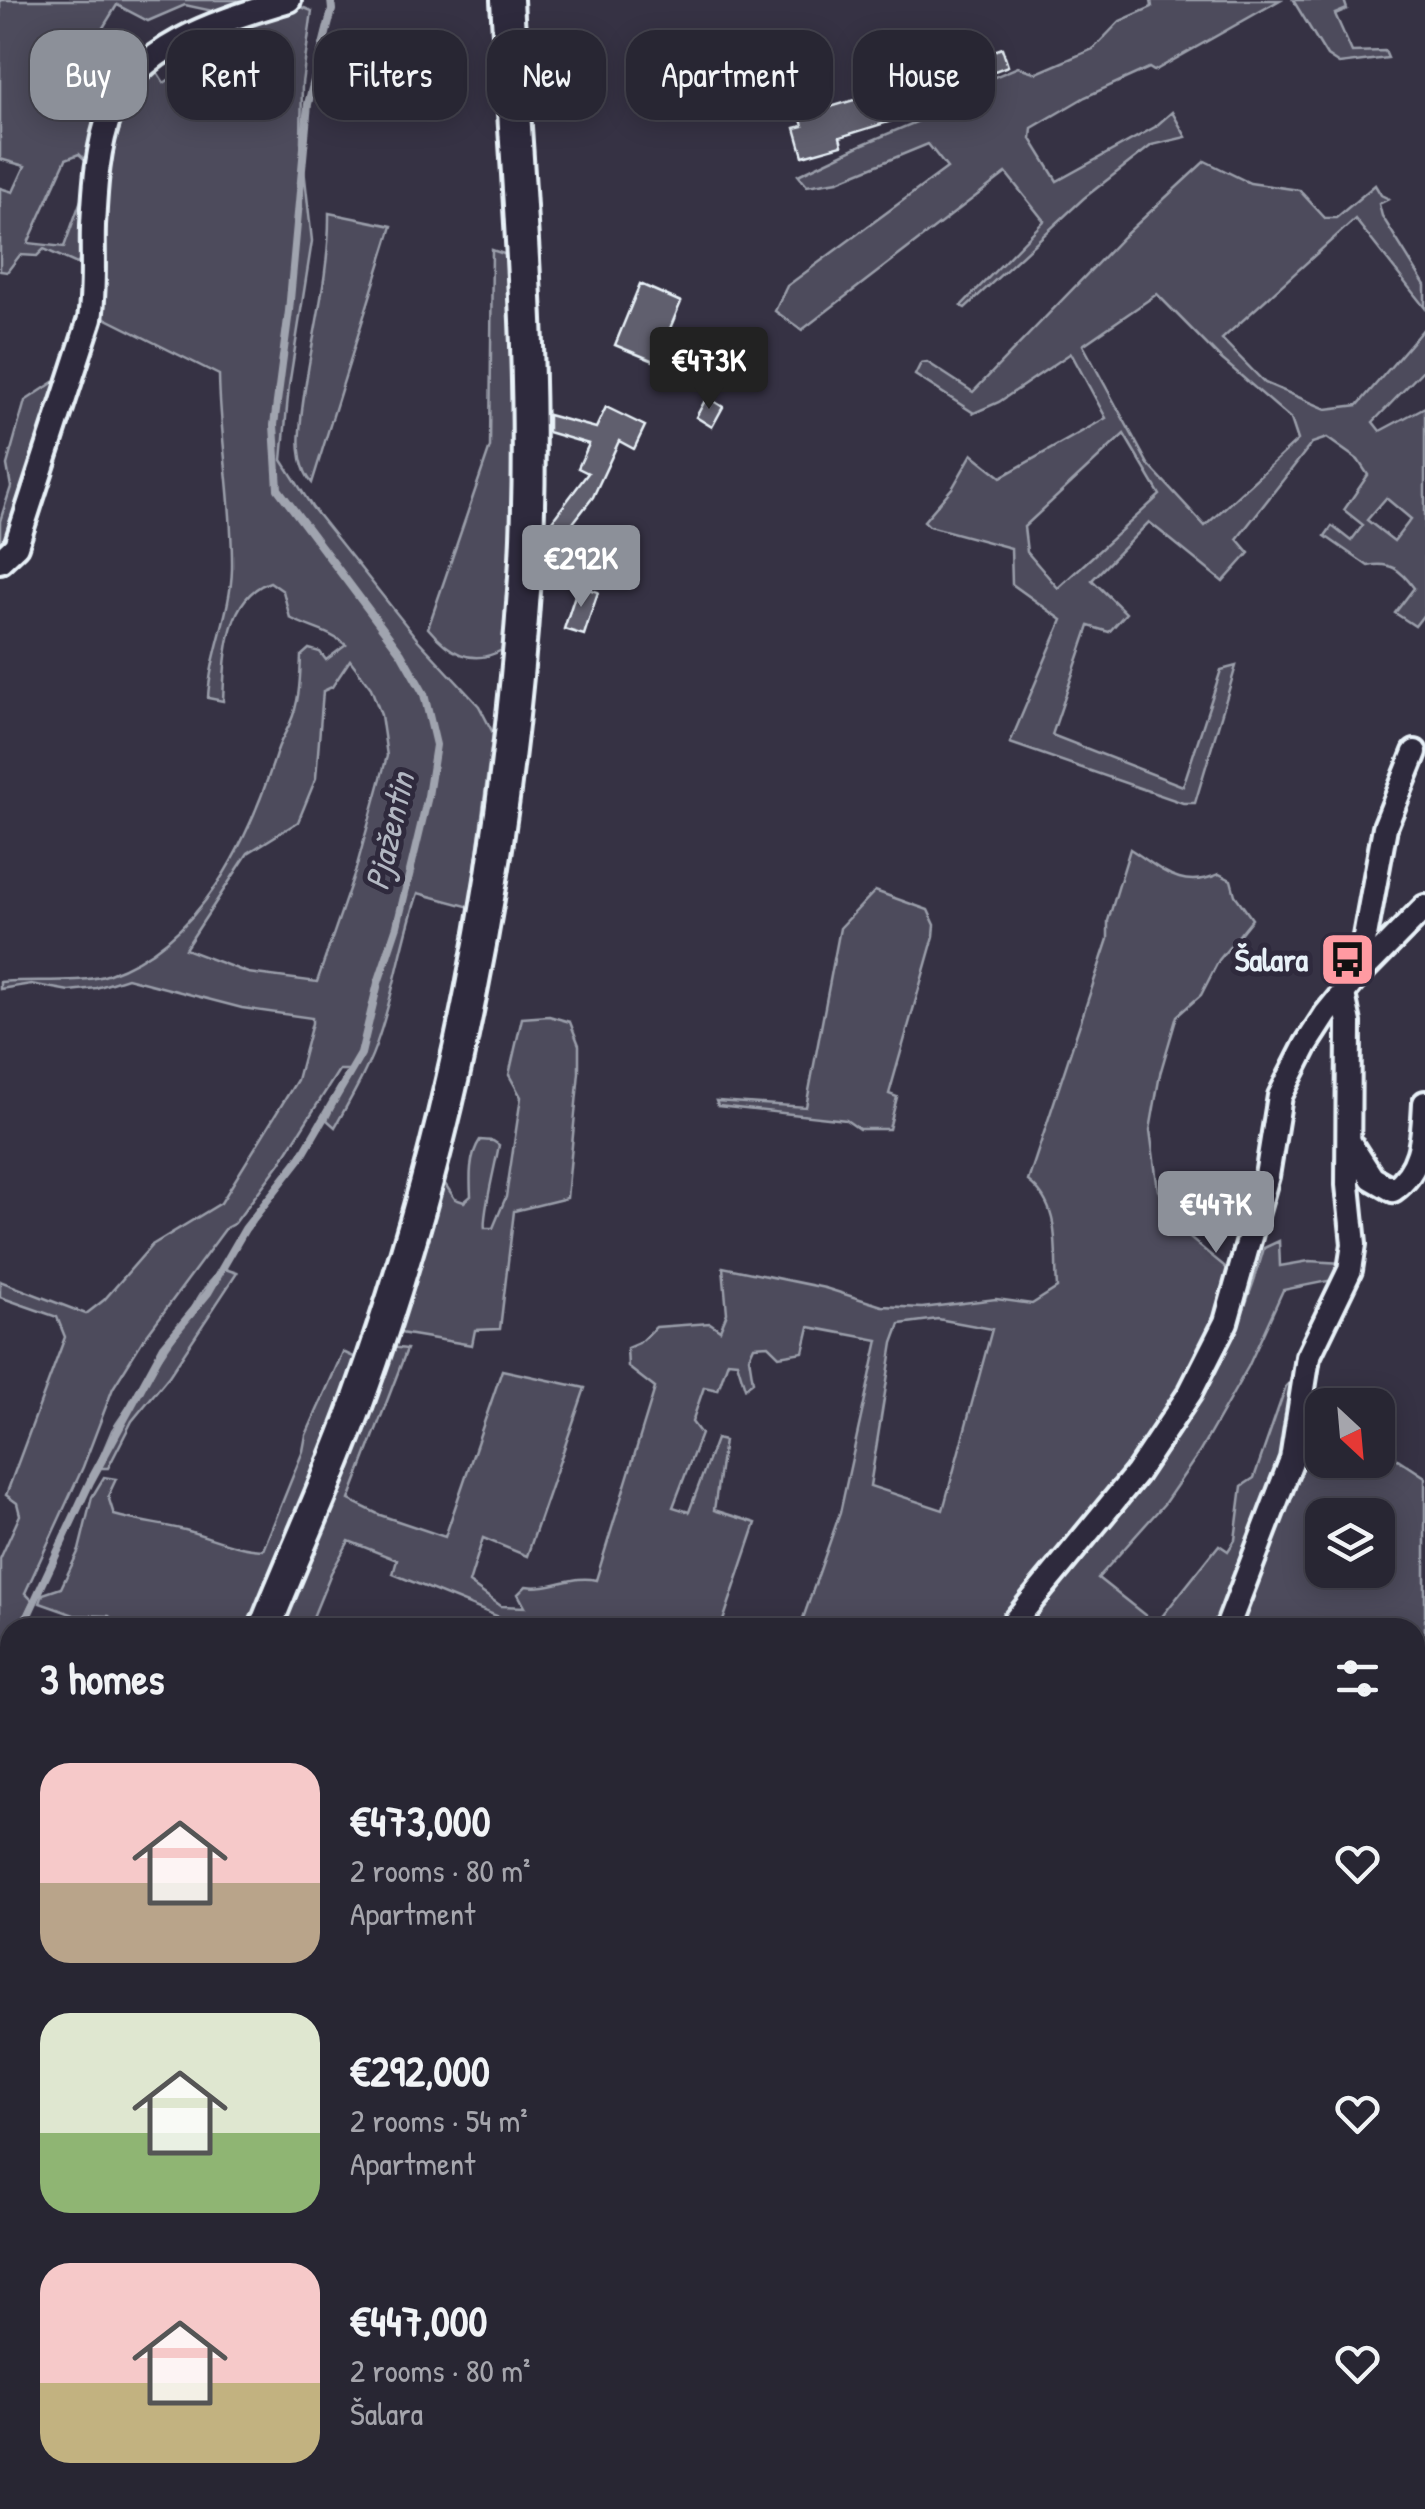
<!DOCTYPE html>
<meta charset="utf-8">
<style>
body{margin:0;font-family:"Patrick Hand",sans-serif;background:#34323f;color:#f1f3f6;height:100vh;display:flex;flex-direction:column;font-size:38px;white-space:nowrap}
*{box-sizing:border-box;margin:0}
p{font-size:32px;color:#a5a5ac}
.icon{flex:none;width:55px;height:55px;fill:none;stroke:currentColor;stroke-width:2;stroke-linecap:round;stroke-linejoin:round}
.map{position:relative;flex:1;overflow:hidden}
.details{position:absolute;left:0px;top:1618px;width:1425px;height:892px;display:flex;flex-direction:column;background:#282633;border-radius:30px 30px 0 0;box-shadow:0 5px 25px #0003,0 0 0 2px #44434e}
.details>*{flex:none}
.banner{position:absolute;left:30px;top:30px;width:1365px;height:90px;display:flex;gap:20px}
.needle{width:65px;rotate:154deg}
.fabs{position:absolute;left:1305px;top:1388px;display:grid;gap:20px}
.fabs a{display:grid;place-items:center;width:90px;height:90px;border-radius:20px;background:#282633;box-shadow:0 5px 25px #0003,0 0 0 2px #44434e;font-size:50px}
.price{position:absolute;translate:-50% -85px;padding:0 22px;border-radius:10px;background:#8c9099;color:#fff;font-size:32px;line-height:65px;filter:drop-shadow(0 2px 5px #0008)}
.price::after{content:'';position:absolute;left:50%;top:60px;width:30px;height:22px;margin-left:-15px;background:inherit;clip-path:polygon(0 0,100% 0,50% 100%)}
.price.active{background:#222;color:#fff}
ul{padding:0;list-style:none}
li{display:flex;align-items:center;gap:30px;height:250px;padding:0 40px}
li span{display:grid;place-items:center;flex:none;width:280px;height:200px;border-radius:30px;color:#555}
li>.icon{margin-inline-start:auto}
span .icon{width:120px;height:120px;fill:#fffc;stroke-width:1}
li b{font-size:42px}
h2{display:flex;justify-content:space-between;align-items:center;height:120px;padding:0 40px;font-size:42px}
.pill{padding:0 35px;border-radius:30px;background:#282633;box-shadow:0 5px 25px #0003,0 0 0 2px #44434e;font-size:35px;line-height:90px}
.pill.active{background:#8c9099;color:#fff}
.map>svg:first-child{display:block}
.green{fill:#4d4b5c;stroke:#9a9eaa;stroke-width:2.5;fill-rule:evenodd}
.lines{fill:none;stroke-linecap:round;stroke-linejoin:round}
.stream{stroke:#a0a4af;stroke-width:8}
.building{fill:#605e6e;stroke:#e8f1f8;stroke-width:2.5}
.minor-casing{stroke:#e8f1f8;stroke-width:30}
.major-casing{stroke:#e8f1f8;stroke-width:38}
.minor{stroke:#2f2a3d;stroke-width:22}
.major{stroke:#2f2a3d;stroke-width:30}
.labels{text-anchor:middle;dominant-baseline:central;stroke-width:10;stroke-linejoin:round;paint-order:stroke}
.poi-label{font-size:32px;font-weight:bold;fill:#e8f1f8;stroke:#2f2a3d;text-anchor:end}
.water-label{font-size:35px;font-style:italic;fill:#b2b7c2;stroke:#2f2a3d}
</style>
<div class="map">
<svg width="1425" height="2509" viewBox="0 0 1425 2509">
<rect width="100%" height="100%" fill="#363244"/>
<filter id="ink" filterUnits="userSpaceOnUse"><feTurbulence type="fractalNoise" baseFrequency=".01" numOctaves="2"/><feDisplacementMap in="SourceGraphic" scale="20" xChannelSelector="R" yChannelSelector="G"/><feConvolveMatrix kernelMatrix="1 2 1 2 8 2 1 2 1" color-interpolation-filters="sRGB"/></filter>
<g filter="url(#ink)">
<g class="green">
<path d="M 0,0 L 260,0 L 217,12 L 185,5 L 148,21 L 117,5 L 80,65 L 106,97 L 84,256 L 77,264 L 44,249 L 37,256 L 20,255 L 7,272 L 0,271 L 0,188 L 13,192 L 25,166 L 0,159 ZM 79,154 L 93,167 L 64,247 L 28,243 L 66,159 Z"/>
<path d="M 1151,0 L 1280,0 L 1154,71 L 1149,68 L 1085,97 L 1032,128 L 1031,139 L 1057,181 L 1155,127 L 1172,112 L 1186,137 L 1152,145 L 1084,198 L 965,308 L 961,306 L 1044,221 L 1006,173 L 802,330 L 775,311 L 787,286 L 947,168 L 928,144 L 838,181 L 807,186 L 798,175 L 861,145 L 962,103 L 956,93 L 1018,67 L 1037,73 L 1093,49 L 1120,21 L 1152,7 Z"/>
<path d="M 1293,0 L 1344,0 L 1347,9 L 1335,14 L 1352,52 L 1385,51 L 1388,58 L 1339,64 L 1327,56 Z"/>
<path d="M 299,6 L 312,11 L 302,83 L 301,142 L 312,241 L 289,386 L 282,460 L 312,507 L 417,639 L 479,706 L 493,733 L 470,907 L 418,893 C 402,940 395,989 379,1036 C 369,1068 351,1098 335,1127 L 327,1120 L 351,1070 L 339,1070 L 280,1163 L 235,1223 L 226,1228 L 143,1340 L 113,1388 L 83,1467 L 25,1593 L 32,1600 L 19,1627 L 10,1628 L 10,1648 L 0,1669 L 0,1559 L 20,1515 L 17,1503 L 6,1495 L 65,1337 L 57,1317 L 0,1297 L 0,1281 L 86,1314 L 104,1300 L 152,1245 L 221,1203 L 297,1080 L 312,1023 L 312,1018 L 242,1008 L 127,978 L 96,988 L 69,991 L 31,984 L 0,989 L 0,982 C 29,979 83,984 107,975 C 202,942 249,840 277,751 C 280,741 286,733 290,723 C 300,701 300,679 301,656 L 309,649 L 320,652 L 326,660 L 346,645 C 329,631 309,628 290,618 L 283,591 L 270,582 C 225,597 225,660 223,701 L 208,698 C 210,654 231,612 232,569 C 233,504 220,440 219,375 L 95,313 L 110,158 L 129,101 L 156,70 L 164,83 L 176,75 L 174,56 L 223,27 ZM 350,660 L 371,688 L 381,715 L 387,756 L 356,869 L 317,982 L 248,973 L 185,949 L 248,853 L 298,822 L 316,778 L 323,691 L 332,687 Z"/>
<path d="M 1205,161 L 1250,183 L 1299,190 L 1325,218 L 1336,218 L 1375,185 L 1381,195 L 1389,199 L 1379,204 L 1382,216 L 1425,285 L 1425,308 L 1355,219 L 1222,339 L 1265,383 L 1326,409 L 1358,405 L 1425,327 L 1425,368 L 1373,422 L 1380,431 L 1425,407 L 1425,613 L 1415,626 L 1395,613 L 1414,588 C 1401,570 1390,561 1368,566 L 1325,536 L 1332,526 L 1351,541 L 1363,525 L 1344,510 L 1368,475 L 1358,460 L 1327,438 L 1312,443 L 1237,539 L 1249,553 L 1223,582 L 1149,522 L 1092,580 L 1126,613 L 1109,632 L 1089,626 L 1052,735 L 1183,786 L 1221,670 L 1236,666 L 1195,803 L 1183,803 L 1010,743 L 1062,620 L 1012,584 L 1011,548 L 929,526 L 924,521 L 953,487 L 972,454 L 1001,477 L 1106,418 L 1071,353 L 999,402 L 974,413 L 915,375 L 921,363 L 927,362 L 973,392 L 1123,237 ZM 1157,294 L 1218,356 L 1291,419 L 1298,440 L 1205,526 L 1148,464 L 1083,345 ZM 1124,434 L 1160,495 L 1058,588 L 1027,552 L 1024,527 ZM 1386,498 L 1411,519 L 1394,541 L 1367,520 Z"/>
<path d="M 329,213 L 392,226 L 312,483 C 301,470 298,449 300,431 C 305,358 330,286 329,213 Z"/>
<path d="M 492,250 L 507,255 L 508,261 C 512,391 516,520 502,650 C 471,667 448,652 428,628 L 490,447 Z"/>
<path d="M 66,374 L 13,540 L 0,549 L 0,521 L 11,487 L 7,465 L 25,401 Z"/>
<path d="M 1130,849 C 1162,869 1180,891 1219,874 L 1231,880 L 1235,895 L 1252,919 L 1219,960 L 1201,995 L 1177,1016 L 1160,1074 L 1150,1130 L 1158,1190 L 1186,1235 L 1234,1274 L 1185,1376 L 1125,1471 L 993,1627 L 800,1627 L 840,1513 L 878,1340 L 809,1327 L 803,1352 L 779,1356 L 768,1345 L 754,1346 L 749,1357 L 753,1382 L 745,1388 L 737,1362 L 728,1361 L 718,1390 L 704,1387 L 692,1422 L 701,1434 L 673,1507 L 689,1512 L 716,1439 L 724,1441 L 714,1510 L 756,1523 L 721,1627 L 524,1627 L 393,1574 L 397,1560 L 349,1541 L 331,1573 L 309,1627 L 281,1628 L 332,1507 L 390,1347 L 407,1349 L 349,1500 L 380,1515 L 445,1537 L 502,1370 L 585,1388 L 527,1556 L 483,1538 L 469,1583 L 501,1606 L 525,1607 L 518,1594 L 526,1586 C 552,1590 573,1574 596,1580 L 655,1388 L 628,1367 L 627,1348 L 639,1343 L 656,1327 L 710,1323 L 720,1330 L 727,1313 L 723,1267 L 825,1288 L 882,1306 L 922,1308 L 996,1299 L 1032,1304 L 1057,1288 C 1054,1249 1062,1207 1028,1181 L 1108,939 L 1108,921 ZM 938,1319 L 992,1329 L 943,1510 L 870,1486 L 893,1343 L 900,1324 Z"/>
<path d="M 875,891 L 928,910 L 935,925 L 934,936 L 889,1094 L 897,1097 L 889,1129 L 859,1129 L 846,1120 L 718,1106 L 716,1101 L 806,1107 L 840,928 Z"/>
<path d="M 549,1016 L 570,1022 L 579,1045 L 579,1072 L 567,1198 L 514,1211 L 500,1329 L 475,1330 L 472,1345 L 394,1332 L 408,1302 L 443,1181 L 455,1199 L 464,1202 L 471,1196 C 470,1178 469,1156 480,1140 L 493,1141 L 499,1145 C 496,1162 482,1217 485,1228 L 493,1228 L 506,1197 L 521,1097 L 509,1075 L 522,1018 Z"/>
<path d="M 1279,1241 L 1280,1266 L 1309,1261 L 1342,1263 L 1333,1280 L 1283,1290 L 1248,1367 L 1199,1453 L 1164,1504 L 1098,1578 L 1156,1624 L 1219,1545 L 1228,1551 L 1235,1540 L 1242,1486 L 1254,1478 L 1286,1386 L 1295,1377 L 1292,1406 L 1277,1465 L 1220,1627 L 1023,1628 C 1130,1503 1219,1411 1264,1248 Z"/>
<path d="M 225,1269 L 237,1273 L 169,1376 L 132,1421 L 108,1468 L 102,1468 L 98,1463 L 112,1430 L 187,1319 C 195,1301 207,1280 225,1269 Z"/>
<path d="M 343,1352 L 356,1358 L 314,1472 L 249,1627 L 120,1627 L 109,1616 L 74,1615 L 40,1603 L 43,1594 L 61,1588 L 79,1550 L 92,1497 L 104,1477 L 116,1479 L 108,1496 L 114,1515 C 138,1522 161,1524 185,1530 C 211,1537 236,1549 263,1550 L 303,1451 L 306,1435 Z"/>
<path d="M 1309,1423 L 1322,1427 L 1322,1460 L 1378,1460 L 1378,1446 L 1425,1477 L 1425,1658 L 1415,1674 L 1415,1628 L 1234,1628 L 1301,1465 ZM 1322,1515 L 1378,1515 L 1378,1570 L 1322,1570 Z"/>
<path d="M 1425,1700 L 1425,1814 L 1415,1812 L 1415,1746 Z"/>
<path d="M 0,2080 L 10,2084 L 10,2178 L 0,2202 Z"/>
<path d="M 1419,2098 L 1417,2107 L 1425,2130 L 1425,2256 L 1415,2225 L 1415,2099 Z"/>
<path d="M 1415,2378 L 1425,2383 L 1425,2509 L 1369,2509 L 1324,2501 L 1322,2509 L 1082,2509 L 1068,2500 L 1415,2500 Z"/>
<path d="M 124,2500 L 175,2500 L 174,2509 L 122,2509 Z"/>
<path d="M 245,2500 L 376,2500 L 453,2505 L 476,2500 L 538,2500 L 536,2509 L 264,2509 Z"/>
</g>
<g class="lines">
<g class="stream">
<path d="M 22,1628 L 90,1482 L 164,1346 L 208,1293 L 245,1229 L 301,1157 L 361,1054 L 378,983 L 397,926 L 428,796 L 436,745 L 424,694 L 401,653 L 278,489 L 274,425 L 289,311 L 308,104 L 332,10 L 331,0"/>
<path d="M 0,1674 L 10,1653"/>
</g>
</g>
<g class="building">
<path d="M 1002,48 L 1008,66 L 910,103 L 914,114 L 840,137 L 842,145 L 803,156 L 795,128 L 803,126 L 800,116 L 861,98 L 859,92 L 941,63 L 943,69 Z"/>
<path d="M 640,284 L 681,302 L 664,343 L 669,345 L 661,364 L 615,345 Z"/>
<path d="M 707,397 L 723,407 L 712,427 L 696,417 Z"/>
<path d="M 606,407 L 645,426 L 634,449 L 619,441 L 593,497 L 566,532 L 552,521 L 588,473 L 578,468 L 589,444 L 548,432 L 548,415 L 596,428 Z"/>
<path d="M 578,586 L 598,592 L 584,635 L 564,629 Z"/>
</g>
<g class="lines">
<defs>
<g id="minor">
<path d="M 0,561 L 16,546 L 90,319 C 95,287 92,257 93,226 C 95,187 97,148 111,111 C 139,42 225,20 289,0"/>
<path d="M 1358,975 L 1385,827 L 1415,752"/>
<path d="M 1349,1142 L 1372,1178 L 1393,1190 C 1423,1169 1423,1136 1425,1103"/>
<path d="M 1009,1628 L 1136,1474 L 1190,1393 L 1226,1322 L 1267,1176 L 1280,1096 L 1306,1045 L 1326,1014 L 1358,975 L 1425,907"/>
<path d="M 1227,1628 L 1292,1459 L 1308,1357 L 1350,1270 L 1354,1244 L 1348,1185 L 1349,1023 L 1343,994"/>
<path d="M 1415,2297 L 1425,2296"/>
<path d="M 1045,2500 L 1058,2509"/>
</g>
<g id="major">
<path d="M 265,1628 C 296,1550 332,1474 360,1395 C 454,1134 507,853 525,577 C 537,385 518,192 507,0"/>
<path d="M 0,2235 L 10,2213"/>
</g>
</defs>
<use href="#minor" class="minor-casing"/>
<use href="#major" class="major-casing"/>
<use href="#minor" class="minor"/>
<use href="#major" class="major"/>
</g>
</g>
<defs>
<symbol id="bus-square" viewBox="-11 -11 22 22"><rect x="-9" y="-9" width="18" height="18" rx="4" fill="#ff9aa2" stroke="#2f2a3d"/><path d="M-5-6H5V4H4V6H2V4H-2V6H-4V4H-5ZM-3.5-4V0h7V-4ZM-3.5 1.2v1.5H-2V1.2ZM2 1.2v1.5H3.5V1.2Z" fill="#111"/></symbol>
</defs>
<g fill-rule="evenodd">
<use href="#bus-square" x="1316" y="928" width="63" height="63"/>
</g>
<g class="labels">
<g class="poi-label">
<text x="1308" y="959">Šalara</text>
</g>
<g class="water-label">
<text transform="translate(389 831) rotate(-77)">Pjažentin</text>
</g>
</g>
</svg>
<div class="fabs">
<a><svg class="needle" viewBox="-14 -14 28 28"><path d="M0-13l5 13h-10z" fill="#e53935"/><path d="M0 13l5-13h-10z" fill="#a5a5ac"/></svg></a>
<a><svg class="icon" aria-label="layers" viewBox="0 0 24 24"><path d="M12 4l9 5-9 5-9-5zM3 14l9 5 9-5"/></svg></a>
</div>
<b class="price active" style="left:709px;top:412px">€473K</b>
<b class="price" style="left:581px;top:610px">€292K</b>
<b class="price" style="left:1216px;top:1256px">€447K</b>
<div class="banner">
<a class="pill active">Buy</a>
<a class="pill">Rent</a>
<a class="pill">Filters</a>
<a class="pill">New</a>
<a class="pill">Apartment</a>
<a class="pill">House</a>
</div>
<section class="details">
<h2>3 homes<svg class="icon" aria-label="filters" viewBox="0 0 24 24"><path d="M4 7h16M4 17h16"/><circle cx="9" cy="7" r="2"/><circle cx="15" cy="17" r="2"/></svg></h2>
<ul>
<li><span style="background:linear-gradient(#f6c9c9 60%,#b9a48a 0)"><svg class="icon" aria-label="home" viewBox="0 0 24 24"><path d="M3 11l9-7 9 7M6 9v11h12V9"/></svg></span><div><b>€473,000</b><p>2 rooms · 80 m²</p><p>Apartment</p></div><svg class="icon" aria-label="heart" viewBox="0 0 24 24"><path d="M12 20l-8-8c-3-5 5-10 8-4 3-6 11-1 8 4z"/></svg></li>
<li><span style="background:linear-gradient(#dfe7d0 60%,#8fb573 0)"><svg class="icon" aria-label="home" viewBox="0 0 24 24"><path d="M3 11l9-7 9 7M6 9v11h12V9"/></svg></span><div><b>€292,000</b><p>2 rooms · 54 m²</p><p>Apartment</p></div><svg class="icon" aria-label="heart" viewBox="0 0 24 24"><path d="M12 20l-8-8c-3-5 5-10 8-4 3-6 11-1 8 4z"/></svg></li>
<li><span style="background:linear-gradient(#f6c9c9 60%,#c2b280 0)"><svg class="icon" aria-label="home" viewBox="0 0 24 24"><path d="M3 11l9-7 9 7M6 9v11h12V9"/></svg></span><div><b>€447,000</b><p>2 rooms · 80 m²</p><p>Šalara</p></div><svg class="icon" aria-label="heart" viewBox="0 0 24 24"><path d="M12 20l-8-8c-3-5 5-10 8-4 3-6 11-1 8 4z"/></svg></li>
</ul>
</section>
</div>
